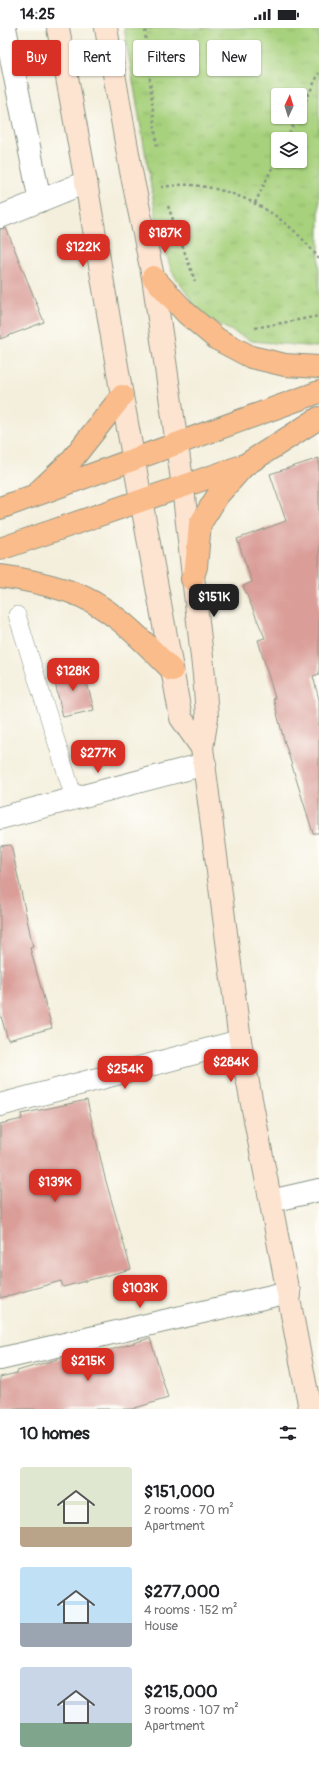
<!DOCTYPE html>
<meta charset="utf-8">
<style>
body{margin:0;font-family:Pangolin,sans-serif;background:#f2f2f2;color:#202124;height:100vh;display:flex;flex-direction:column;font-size:15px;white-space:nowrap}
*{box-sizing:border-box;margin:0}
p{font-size:13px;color:#757577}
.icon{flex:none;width:22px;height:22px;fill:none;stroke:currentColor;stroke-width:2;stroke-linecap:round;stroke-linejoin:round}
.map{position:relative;height:1381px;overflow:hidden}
.panel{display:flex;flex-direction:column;background:#fff;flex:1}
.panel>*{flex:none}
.banner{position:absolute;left:12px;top:12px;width:295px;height:36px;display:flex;gap:8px}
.needle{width:26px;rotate:4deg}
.fabs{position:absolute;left:271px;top:60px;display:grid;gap:8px}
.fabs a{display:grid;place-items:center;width:36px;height:36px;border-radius:4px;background:#fff;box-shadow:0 1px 3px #0004;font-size:20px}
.price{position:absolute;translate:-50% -34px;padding:0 9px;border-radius:8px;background:#d93025;color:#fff;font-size:13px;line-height:26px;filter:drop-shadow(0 1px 2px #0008)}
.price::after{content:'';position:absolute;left:50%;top:24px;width:12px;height:9px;margin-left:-6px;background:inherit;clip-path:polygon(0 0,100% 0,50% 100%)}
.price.on{background:#222;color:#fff}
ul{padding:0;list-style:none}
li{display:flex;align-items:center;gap:12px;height:100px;padding:0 20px}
li span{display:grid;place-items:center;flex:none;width:112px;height:80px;border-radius:4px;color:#555}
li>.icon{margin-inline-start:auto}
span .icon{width:48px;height:48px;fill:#fffc;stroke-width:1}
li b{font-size:17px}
h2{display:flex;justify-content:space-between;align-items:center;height:48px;padding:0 20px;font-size:17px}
.pill{padding:0 14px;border-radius:4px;background:#fff;box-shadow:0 1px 3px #0004;font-size:14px;line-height:36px}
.pill.on{background:#d93025;color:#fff}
.status{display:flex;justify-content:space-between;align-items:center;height:28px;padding:0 20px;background:#fff;direction:ltr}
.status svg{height:11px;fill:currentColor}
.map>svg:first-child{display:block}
.park{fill:url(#park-tufts);stroke:#638758;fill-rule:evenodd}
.building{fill:#da9d98}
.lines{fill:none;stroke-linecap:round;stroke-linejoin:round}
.lane-casing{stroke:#8a9688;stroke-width:18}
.street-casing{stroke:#8a9688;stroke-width:24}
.secondary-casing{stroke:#8a9688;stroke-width:24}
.primary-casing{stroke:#8a9688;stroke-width:24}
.path{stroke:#8a9688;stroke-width:2.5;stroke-dasharray:3 3;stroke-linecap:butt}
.lane{stroke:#fff;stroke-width:17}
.street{stroke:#fff;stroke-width:22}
.secondary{stroke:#fde4d1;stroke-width:22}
.primary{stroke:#fabc8b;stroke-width:22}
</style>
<div class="status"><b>14:25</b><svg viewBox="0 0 49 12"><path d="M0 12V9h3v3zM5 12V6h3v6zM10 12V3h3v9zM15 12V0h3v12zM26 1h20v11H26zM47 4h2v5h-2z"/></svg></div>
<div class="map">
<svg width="319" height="1381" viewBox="0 0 319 1381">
<defs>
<pattern id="park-tufts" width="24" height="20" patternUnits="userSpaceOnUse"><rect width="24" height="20" fill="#a7d17d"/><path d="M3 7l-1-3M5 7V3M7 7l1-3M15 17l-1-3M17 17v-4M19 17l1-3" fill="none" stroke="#8fb46d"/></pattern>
</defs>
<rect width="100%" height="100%" fill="#fdfcf7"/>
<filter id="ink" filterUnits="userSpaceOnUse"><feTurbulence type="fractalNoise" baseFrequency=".025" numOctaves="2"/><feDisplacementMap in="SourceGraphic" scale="8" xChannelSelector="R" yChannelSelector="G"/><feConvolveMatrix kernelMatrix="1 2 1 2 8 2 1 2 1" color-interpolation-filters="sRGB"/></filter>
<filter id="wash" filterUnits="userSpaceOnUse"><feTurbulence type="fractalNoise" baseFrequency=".012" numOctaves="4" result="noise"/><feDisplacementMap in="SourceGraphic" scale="16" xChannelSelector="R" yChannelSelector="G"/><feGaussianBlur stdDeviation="0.9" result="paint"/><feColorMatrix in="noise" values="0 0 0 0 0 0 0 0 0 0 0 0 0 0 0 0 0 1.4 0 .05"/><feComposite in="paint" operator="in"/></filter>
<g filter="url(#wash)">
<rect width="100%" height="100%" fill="#f4efdc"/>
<path class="park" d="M 124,0 L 319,0 L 319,318 L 316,319 L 252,313 L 202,288 L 172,244 L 158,199 ZM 278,67 L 300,67 L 300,89 L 278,89 ZM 278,111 L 300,111 L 300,133 L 278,133 Z"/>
<g id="blocks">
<g class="building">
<path d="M 6,200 L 44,294 L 0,311 L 0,201 Z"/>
<path d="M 319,430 L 319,646 L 313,648 L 319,672 L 319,805 L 313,805 L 284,712 L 273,670 L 275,670 L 258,612 L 265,610 L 243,558 L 252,554 L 237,511 L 286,493 L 270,446 Z"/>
<path d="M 83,639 L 94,682 L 63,689 L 53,646 Z"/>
<path d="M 11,817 L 33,919 L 30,920 L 52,1000 L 8,1012 L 0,985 L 0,818 Z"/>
<path d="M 87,1072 L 105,1150 L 131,1241 L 63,1259 L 61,1253 L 0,1270 L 0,1096 L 22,1091 L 21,1086 Z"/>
<path d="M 150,1310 L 168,1370 L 132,1381 L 0,1381 L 0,1349 L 17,1345 L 17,1343 L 75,1326 L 77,1332 Z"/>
</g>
</g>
</g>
<g filter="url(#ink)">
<use href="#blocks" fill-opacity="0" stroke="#8a9688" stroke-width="1"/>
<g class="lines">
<defs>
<path id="lane" d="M 17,587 L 74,770"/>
<g id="street">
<path d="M 5,0 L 40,173"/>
<path d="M 0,189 L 86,154"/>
<path d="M 0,790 L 205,736"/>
<path d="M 0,1077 L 240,1013"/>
<path d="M 271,1173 L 319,1162"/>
<path d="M 0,1331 L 289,1264"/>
</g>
<g id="secondary">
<path d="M 58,0 L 86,154 L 122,368 L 181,690 L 202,720"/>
<path d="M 106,0 L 131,143 L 153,249 L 183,459 L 204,647 L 207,689 L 202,720 L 240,1013 L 310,1381"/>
</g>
<g id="primary">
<path d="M 153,249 L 186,285 L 217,311 L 251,329 L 285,337 L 319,339"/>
<path d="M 40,462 L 70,434 L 122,368"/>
<path d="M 0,480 L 319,364"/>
<path d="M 0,521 L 245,437 L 319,390"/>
<path d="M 0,548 C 23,551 46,556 68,563 C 109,576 142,612 172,642"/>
<path d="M 192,551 L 196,539 L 200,496 L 218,467 L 244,438"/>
</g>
</defs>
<use href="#lane" class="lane-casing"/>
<use href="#street" class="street-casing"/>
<use href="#secondary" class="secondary-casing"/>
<use href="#primary" class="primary-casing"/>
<g class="path">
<path d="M 152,0 L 145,4 L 157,121"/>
<path d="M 300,84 L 319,45"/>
<path d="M 287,111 L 297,89"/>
<path d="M 161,159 C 171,158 182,156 192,157 C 243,162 289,189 319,231"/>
<path d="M 255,175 L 278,128"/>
<path d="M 168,178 L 195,253"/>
<path d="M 255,300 L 319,288"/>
</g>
<use href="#lane" class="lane"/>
<use href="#street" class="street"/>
<use href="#secondary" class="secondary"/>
<use href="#primary" class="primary"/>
</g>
</g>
</svg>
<div class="fabs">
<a><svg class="needle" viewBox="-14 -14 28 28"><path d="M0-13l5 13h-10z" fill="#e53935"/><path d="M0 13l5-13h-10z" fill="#757577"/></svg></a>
<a><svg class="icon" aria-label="layers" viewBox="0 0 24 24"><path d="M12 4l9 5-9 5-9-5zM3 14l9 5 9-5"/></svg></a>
</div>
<b class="price" style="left:165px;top:226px">$187K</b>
<b class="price" style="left:83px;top:240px">$122K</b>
<b class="price on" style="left:214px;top:590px">$151K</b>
<b class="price" style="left:73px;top:664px">$128K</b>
<b class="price" style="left:98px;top:746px">$277K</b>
<b class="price" style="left:231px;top:1055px">$284K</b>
<b class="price" style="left:125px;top:1062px">$254K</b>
<b class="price" style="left:55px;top:1175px">$139K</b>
<b class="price" style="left:140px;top:1281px">$103K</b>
<b class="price" style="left:88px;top:1354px">$215K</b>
<div class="banner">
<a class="pill on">Buy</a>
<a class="pill">Rent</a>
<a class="pill">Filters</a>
<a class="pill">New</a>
</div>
</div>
<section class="panel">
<h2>10 homes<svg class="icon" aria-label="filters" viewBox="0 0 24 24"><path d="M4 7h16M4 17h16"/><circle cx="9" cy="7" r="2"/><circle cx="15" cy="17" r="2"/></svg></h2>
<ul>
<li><span style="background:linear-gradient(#dfe7d0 75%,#b9a48a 0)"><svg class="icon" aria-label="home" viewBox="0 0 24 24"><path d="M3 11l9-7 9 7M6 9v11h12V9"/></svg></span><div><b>$151,000</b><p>2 rooms · 70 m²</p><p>Apartment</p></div></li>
<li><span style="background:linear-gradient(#bfe0f5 70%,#9aa5b1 0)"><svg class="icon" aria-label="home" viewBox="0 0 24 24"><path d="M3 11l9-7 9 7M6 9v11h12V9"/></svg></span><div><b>$277,000</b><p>4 rooms · 152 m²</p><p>House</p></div></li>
<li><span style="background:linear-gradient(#c9d6e8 70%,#7fa58c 0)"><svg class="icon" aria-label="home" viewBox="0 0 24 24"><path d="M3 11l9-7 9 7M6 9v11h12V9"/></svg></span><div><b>$215,000</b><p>3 rooms · 107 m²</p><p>Apartment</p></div></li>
</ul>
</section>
